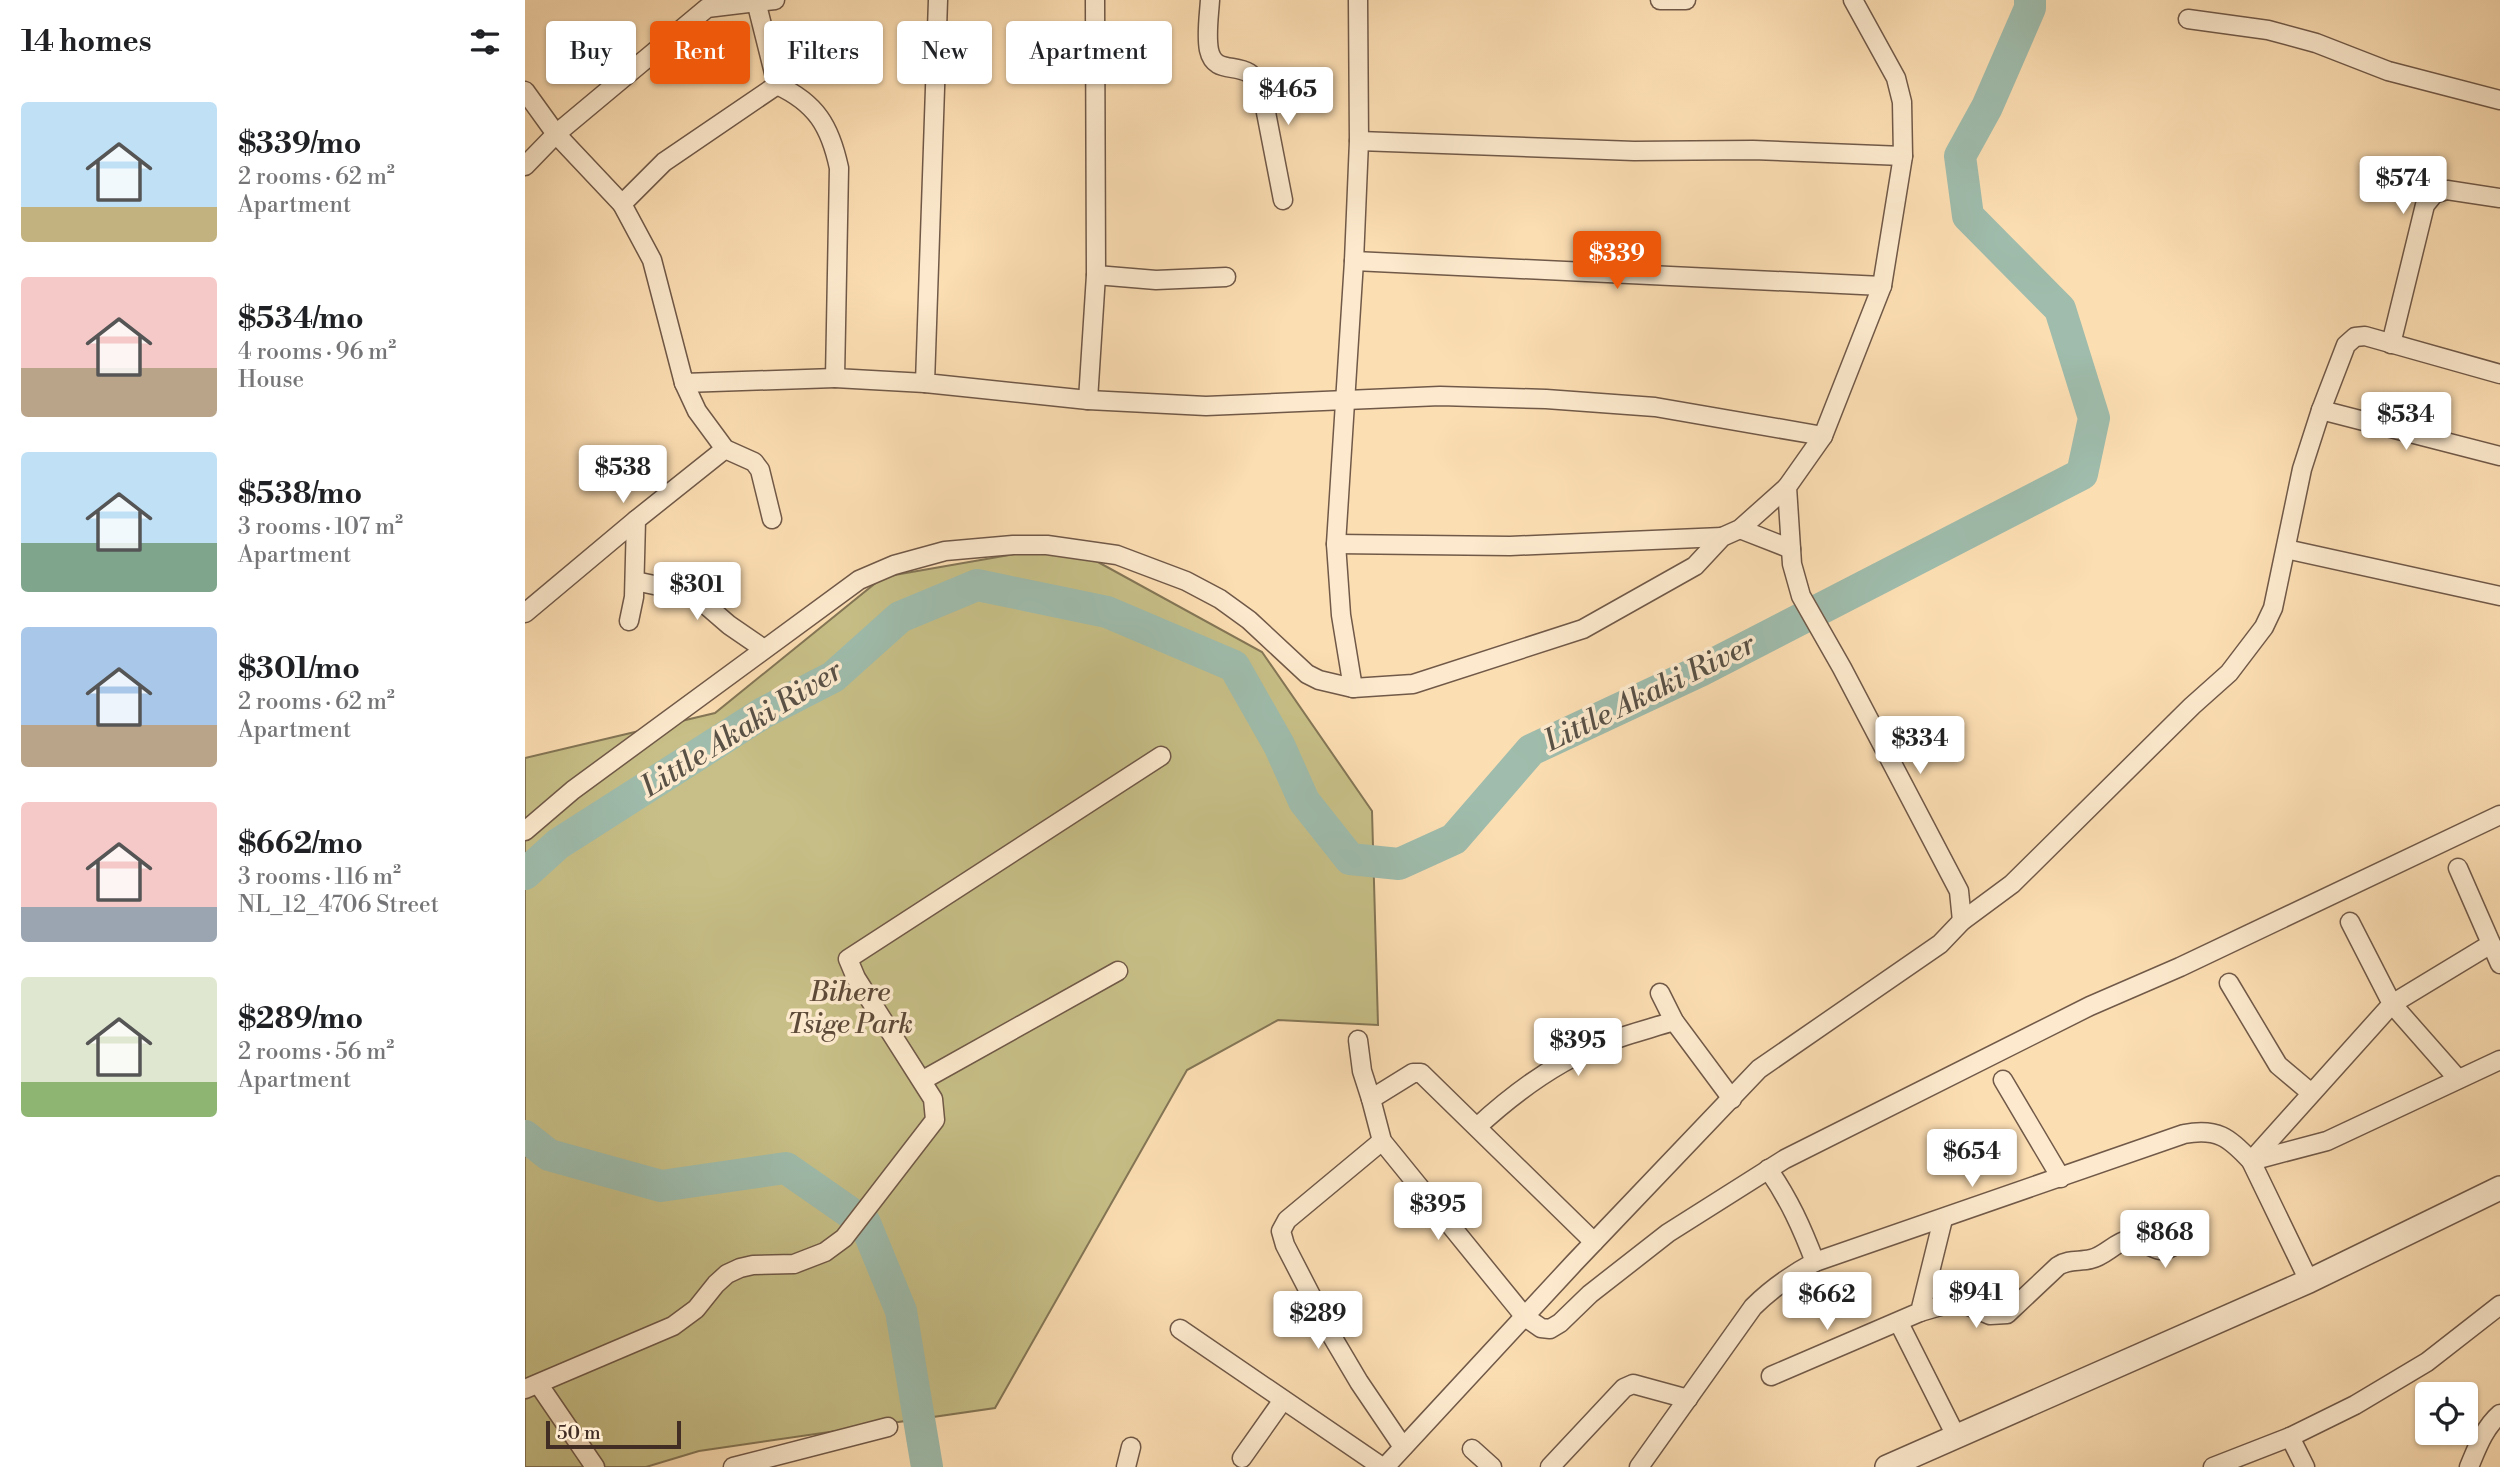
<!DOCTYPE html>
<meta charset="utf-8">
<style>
body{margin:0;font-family:"Libre Bodoni",serif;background:#f6f6f6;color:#202124;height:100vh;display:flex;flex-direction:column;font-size:26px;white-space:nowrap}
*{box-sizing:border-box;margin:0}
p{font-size:23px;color:#757577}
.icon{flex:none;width:38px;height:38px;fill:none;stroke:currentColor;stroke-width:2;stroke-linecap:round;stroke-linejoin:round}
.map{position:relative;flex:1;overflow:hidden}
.sheet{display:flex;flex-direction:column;background:#fff;width:525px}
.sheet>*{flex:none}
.hud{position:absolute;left:21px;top:21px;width:665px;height:63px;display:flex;gap:14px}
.controls{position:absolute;left:1890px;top:1382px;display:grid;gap:14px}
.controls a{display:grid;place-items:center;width:63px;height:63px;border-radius:7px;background:#fff;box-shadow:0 2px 5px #0004;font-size:35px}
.scale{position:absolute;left:21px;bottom:18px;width:135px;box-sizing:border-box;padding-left:7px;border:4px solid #422d24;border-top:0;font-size:19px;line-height:24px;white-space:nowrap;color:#422d24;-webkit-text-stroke:5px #fdeace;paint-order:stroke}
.price{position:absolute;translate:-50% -60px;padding:0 16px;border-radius:7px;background:#fff;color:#222;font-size:23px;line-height:46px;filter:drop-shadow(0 2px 4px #0008)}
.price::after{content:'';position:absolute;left:50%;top:42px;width:21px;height:16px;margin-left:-10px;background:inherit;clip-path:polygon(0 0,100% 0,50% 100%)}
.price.active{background:#ea580c;color:#fff}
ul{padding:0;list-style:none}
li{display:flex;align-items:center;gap:21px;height:175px;padding:0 21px}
li span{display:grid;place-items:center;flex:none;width:196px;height:140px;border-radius:7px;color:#555}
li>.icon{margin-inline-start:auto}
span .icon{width:84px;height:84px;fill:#fffc;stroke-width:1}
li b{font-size:30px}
h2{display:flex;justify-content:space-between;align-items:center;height:84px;padding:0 21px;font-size:30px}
.tag{padding:0 24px;border-radius:7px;background:#fff;box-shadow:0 2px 5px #0004;font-size:24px;line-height:63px}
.tag.active{background:#ea580c;color:#fff}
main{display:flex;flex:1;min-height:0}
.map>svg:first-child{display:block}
.green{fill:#c7bf87;stroke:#847656;stroke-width:2}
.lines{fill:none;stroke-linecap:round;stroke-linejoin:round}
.river{stroke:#9fbcac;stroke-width:32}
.minor-casing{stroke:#705948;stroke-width:21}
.tertiary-casing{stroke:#705948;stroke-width:26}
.minor{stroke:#fdeace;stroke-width:18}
.tertiary{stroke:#fdeace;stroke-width:23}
.labels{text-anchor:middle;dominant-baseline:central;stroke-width:7;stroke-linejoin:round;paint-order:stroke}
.park-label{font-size:28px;font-style:italic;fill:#5d4a38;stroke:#fdeace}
.water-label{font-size:30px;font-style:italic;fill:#595146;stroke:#fdeace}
</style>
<main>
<section class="sheet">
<h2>14 homes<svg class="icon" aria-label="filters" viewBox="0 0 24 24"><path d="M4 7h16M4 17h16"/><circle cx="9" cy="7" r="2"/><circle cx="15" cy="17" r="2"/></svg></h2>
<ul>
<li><span style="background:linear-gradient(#bfe0f5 75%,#c2b280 0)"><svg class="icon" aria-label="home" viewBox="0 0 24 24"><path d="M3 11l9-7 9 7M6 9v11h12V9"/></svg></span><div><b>$339/mo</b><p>2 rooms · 62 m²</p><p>Apartment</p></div></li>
<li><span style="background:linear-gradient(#f6c9c9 65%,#b9a48a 0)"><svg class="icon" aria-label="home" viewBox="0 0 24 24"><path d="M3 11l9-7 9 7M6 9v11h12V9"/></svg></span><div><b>$534/mo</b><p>4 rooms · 96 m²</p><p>House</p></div></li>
<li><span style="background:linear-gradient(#bfe0f5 65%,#7fa58c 0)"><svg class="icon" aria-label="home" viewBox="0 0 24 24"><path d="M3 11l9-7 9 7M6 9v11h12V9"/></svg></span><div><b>$538/mo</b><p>3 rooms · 107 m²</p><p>Apartment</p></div></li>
<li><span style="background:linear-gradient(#a9c7e8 70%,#b9a48a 0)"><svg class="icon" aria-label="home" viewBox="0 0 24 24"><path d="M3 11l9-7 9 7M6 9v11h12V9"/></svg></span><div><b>$301/mo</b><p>2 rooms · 62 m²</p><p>Apartment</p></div></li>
<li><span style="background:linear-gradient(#f6c9c9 75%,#9aa5b1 0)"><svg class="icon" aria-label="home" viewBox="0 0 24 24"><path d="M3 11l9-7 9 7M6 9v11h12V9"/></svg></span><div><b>$662/mo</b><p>3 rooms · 116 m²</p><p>NL_12_4706 Street</p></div></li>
<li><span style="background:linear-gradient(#dfe7d0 75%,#8fb573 0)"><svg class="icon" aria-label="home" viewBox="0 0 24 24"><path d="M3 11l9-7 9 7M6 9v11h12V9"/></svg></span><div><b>$289/mo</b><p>2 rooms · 56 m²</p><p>Apartment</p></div></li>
</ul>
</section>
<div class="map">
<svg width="1975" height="1467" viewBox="0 0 1975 1467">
<rect width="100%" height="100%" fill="#fcdeb3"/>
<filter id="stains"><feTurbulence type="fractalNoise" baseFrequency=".00286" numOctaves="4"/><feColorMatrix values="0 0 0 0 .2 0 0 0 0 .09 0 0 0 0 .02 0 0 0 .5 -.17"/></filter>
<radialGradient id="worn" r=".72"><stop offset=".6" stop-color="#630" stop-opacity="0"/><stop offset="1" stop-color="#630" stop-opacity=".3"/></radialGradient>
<path class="green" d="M 542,545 L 737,652 L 847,811 L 853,1025 L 753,1020 L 662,1070 L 470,1408 L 174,1451 L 121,1467 L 0,1467 L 0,758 L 190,713 L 358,577 Z"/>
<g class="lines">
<g class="river">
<path d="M 0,874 L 33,844 L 238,713 L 308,677 L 375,617 L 452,585 L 582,612 L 709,666 L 754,745 L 779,801 L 825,859 L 874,864 L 929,839 L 1006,750 L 1175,671 L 1557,474 L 1569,418 L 1535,309 L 1443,216 L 1435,156 L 1462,107 L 1505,8 L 1505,0"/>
<path d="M 0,1136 L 24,1155 L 136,1186 L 261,1168 L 340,1223 L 376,1311 L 402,1467"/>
</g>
<defs>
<g id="minor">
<path d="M 413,0 L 400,383 L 563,400 L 681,406 L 915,396 L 1021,399 L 1130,407 L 1298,436"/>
<path d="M 685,0 C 684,16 681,35 684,50 C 689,73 709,64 724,73 C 732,78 735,89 738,97 L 758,200"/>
<path d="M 833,0 L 834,141 L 829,261 L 811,544 L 816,615 L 828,688 L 888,684 L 1058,629 L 1170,566 L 1197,537 L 1215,529 L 1262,487"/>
<path d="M 1135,0 L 1161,0"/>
<path d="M 1328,0 L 1371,78 L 1377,102 L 1378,156 L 1357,286 L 1298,436 L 1262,487 L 1267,564 L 1276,596 L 1317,668 L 1434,891 L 1437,921"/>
<path d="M 231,1 L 252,85 C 291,103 305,126 314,168 L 310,378 L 400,383"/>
<path d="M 1663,19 L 1743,30 L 1791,43 L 1863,71 L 1975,100"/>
<path d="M 0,91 L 31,134 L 97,204 L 139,162 L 252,85"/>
<path d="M 834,141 L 1109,151 L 1228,150 L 1378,156"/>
<path d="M 0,166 L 31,134 L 182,8 L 250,0"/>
<path d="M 97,204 L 127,260 L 159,383 L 310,378"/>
<path d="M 829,261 L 1357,286"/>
<path d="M 571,275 L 631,280 L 701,277"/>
<path d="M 1866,344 L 1900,205 L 1909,194 L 1922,190 L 1975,198"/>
<path d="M 159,383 L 172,411 L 200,449 L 229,462 L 235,470 L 247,519"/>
<path d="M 563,400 L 571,275 L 570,0"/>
<path d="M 1796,410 L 1975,456"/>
<path d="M 1215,529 L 1266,549"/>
<path d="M 811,544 L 985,546 L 1197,537"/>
<path d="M 1761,549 L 1975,596"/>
<path d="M 110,581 L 167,593 L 204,625 L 239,649"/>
<path d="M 0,613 L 111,520"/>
<path d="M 104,621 L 109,597 L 111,520 L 200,449"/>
<path d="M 0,831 L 48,790 L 334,580 L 369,565 L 420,551 L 488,545 L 522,545 L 592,555 L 661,581 L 695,599 L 724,620 L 782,674 L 794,680 L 828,688"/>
<path d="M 1933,868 L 1975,964"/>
<path d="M 1704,983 L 1753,1065 L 1785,1092"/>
<path d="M 1135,993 L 1149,1021 L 1207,1099"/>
<path d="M 833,1040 L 837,1071 L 846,1099"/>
<path d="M 1933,1079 L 1867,1004 L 1966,944"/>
<path d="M 398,1080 L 593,971"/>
<path d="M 1478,1080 L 1536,1178"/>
<path d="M 952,1127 C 990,1092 1033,1060 1082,1042 C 1104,1034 1127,1028 1149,1021"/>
<path d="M 857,1141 L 762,1220 L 756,1231 L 760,1245 L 808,1338 L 834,1382 L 878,1447"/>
<path d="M 1726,1161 L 1867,1004 L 1825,922"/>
<path d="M 1726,1161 L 1802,1141 L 1975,1060"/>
<path d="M 1243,1169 C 1264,1199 1277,1228 1290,1262"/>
<path d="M 1069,1242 L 896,1073 L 888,1073 L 846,1099 L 857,1141 L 1000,1317 L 1016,1328 L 1025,1329 L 1035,1323 L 1065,1294 L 1143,1233 L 1260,1159 L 1565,1006 L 1655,967 L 1975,815"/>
<path d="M 1395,1312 L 1426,1303 L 1437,1303 L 1465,1315 L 1482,1314 L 1533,1266 C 1544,1259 1554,1262 1566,1259 C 1580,1256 1590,1242 1605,1239 C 1638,1247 1631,1261 1663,1236"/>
<path d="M 1374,1323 L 1431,1436"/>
<path d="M 655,1329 L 857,1467"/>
<path d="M 1246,1376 L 1395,1312 L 1418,1219"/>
<path d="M 14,1385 L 70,1467"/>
<path d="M 0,1389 L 148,1326 L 171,1309 L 191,1284 L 202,1274 L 215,1268 L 228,1265 L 269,1264 L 300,1252 L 319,1238 L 410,1120 L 408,1099 L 331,978 L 323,959 L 636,756"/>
<path d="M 1765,1437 L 1780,1467"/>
<path d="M 947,1449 L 967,1467"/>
<path d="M 717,1458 L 758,1400"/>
<path d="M 208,1467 L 363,1427"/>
<path d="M 601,1467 L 606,1447"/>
<path d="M 860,1467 L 1049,1263 L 1234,1069 L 1415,944 L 1437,921 L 1487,884 L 1667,706 L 1704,673 L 1739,627 L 1748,608 L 1777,469 L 1796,410 L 1821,345 L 1830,337 L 1840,336 L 1975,374"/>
<path d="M 1025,1467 L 1099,1388 L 1108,1384 L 1163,1399"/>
<path d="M 1114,1467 L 1228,1307 C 1247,1288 1266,1275 1290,1262 L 1659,1134 C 1692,1128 1704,1137 1726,1161 L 1784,1281"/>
<path d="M 1688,1467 L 1765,1437 L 1830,1405 L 1902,1362 L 1975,1305"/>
<path d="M 1944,1467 C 1952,1448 1959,1428 1975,1414"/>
</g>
<path id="tertiary" d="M 1362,1467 L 1784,1281 L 1975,1188"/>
</defs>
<use href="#minor" class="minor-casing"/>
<use href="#tertiary" class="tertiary-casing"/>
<use href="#minor" class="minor"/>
<use href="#tertiary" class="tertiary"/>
</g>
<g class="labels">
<g class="park-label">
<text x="325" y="992">Bihere<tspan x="325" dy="32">Tsige Park</tspan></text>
</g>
<g class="water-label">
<text transform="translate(1125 693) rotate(-26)">Little Akaki River</text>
<text transform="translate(217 729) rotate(-32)">Little Akaki River</text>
</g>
</g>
<rect width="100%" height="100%" filter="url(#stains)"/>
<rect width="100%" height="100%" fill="url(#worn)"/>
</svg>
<div class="controls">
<a><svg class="icon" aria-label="locate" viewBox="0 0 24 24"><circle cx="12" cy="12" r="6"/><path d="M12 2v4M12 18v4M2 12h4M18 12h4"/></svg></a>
</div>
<div class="scale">50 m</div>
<b class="price" style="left:763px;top:127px">$465</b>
<b class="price" style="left:1878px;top:216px">$574</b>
<b class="price active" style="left:1092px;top:291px">$339</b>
<b class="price" style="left:1881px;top:452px">$534</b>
<b class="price" style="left:98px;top:505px">$538</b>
<b class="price" style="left:172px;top:622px">$301</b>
<b class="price" style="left:1395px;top:776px">$334</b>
<b class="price" style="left:1053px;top:1078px">$395</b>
<b class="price" style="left:1447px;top:1189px">$654</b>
<b class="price" style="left:913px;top:1242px">$395</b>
<b class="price" style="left:1640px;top:1270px">$868</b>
<b class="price" style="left:1451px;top:1330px">$941</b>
<b class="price" style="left:1302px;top:1332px">$662</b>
<b class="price" style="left:793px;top:1351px">$289</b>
<div class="hud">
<a class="tag">Buy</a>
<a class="tag active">Rent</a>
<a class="tag">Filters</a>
<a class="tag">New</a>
<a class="tag">Apartment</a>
</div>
</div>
</main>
